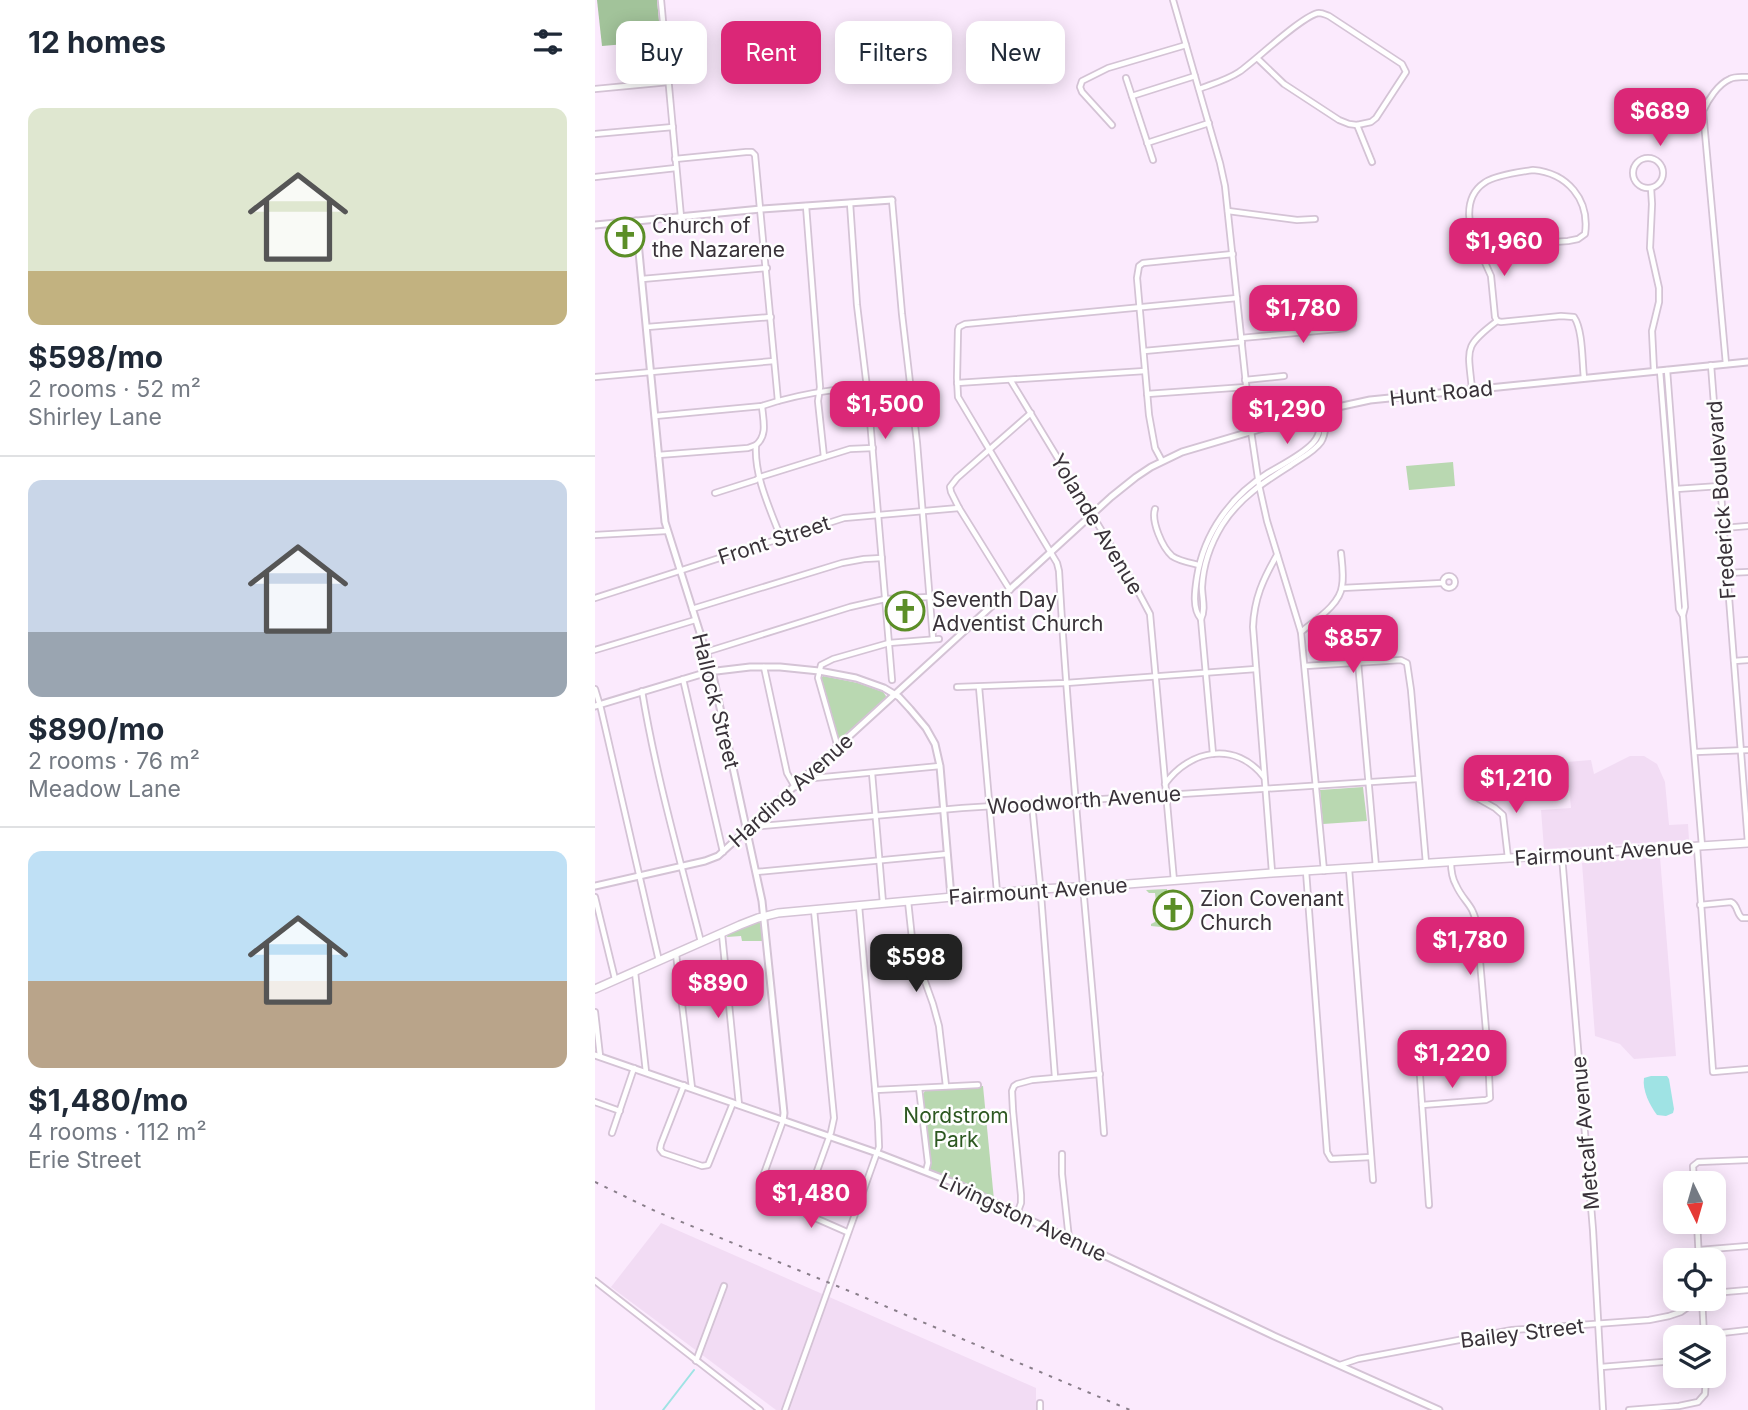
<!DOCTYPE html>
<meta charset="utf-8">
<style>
body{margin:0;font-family:Inter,sans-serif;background:#f2f2f3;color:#1f2937;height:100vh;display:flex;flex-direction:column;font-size:26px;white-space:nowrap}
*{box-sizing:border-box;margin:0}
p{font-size:23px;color:#747a83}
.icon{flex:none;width:38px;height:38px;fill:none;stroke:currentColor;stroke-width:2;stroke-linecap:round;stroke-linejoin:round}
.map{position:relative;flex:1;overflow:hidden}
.panel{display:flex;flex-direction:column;background:#fff;width:595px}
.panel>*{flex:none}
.guide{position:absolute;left:21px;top:21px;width:665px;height:63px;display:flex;gap:14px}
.needle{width:46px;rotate:175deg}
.controls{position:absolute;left:1068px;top:1171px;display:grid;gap:14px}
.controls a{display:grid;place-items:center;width:63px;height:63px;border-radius:14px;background:#fff;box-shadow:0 4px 18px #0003;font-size:35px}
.price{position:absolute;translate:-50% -60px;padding:0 16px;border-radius:14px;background:#db2777;color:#fff;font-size:23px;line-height:46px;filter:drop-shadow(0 2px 4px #0008)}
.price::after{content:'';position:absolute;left:50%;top:42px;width:21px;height:16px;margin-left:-10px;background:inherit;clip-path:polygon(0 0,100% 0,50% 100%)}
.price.on{background:#222;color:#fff}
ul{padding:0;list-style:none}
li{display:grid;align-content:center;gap:14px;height:371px;padding:0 28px}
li+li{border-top:2px solid #e0e1e3}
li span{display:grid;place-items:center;height:217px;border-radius:14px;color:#555}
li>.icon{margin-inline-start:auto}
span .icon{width:126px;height:126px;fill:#fffc;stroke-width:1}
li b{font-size:30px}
h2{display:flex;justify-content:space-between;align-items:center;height:84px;padding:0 28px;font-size:30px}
.chip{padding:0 24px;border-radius:14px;background:#fff;box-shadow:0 4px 18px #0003;font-size:24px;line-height:63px}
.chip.on{background:#db2777;color:#fff}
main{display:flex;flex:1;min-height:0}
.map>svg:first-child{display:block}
.built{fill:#f2dcf4}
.green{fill:#b9d8b1}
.forest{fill:#a2c39a}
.water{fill:#9fe3e4}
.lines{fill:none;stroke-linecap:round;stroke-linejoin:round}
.stream{stroke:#9fe3e4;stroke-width:2}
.minor-casing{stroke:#d4c3d5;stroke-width:8}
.tertiary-casing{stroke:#d4c3d5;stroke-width:9}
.primary-casing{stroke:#d4c3d5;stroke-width:10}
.minor{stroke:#fff;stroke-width:4.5}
.tertiary{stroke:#fff;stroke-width:5}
.primary{stroke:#fff;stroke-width:7}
.rail{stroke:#897e8a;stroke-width:2;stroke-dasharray:3.5 7;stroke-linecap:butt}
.labels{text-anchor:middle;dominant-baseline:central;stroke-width:5;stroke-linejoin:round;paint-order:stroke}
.poi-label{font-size:21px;fill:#393239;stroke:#fefefe;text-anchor:start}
.street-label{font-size:21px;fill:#393239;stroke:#fefefe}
.park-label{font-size:21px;fill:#2d5821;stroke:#fefefe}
</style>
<main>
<section class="panel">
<h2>12 homes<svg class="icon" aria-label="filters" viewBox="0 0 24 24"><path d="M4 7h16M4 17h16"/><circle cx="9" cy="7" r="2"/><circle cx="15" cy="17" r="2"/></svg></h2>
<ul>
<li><span style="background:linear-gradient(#dfe7d0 75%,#c2b280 0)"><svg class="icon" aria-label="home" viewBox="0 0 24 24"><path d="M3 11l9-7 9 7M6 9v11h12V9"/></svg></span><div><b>$598/mo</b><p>2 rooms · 52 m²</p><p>Shirley Lane</p></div></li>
<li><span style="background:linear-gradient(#c9d6e8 70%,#9aa5b1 0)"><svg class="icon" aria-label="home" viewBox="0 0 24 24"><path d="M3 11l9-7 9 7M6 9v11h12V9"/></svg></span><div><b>$890/mo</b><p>2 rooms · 76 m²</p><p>Meadow Lane</p></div></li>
<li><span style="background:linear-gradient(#bfe0f5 60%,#b9a48a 0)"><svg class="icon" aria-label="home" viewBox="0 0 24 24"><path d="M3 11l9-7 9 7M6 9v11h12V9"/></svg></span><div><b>$1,480/mo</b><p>4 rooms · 112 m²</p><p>Erie Street</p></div></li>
</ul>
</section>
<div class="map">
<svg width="1153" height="1410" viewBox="0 0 1153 1410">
<rect width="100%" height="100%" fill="#fbeafd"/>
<g class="built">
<path d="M 1035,756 L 1049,756 L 1062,764 L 1070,782 L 1074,825 L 1093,824 L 1094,840 L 949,849 L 946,810 L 976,808 L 972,762 L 996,760 L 999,774 Z"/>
<path d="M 1065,857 L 1081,1056 L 1039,1059 L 1025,1044 L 1000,1036 L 987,863 Z"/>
<path d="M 66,1223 L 441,1388 L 441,1410 L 181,1410 L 16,1287 Z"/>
</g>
<g class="green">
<path d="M 858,462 L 860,486 L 814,490 L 811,466 Z"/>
<path d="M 228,676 L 263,683 L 288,692 L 291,696 L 290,699 L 243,741 L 225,679 Z"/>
<path d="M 768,787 L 772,821 L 728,824 L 725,790 Z"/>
<path d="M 572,889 L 573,924 L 566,927 L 556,926 L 556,924 L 560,922 L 562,912 L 560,893 L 554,893 L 551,890 Z"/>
<path d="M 162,922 L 166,923 L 168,941 L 147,941 L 146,936 L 132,937 L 133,934 Z"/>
<path d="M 388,1086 L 399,1200 L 334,1170 L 328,1094 L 330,1091 Z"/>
</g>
<path class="forest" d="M 2,0 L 62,0 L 66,41 L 7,46 Z"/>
<path class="water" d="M 1056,1076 L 1072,1076 L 1074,1079 L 1079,1109 L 1078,1113 L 1071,1116 L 1062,1115 C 1055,1106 1047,1090 1049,1078 Z"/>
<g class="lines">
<path class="stream" d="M 68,1410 L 99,1370"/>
<defs>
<g id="minor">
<path d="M 66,0 L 86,217"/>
<path d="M 578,0 L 625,163 L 630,186 L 656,431 L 664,485 L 672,521 L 706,632 L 729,871"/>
<path d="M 531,78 L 558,160"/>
<path d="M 0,89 L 74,82"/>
<path d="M 604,89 C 617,84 632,80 644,72 C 660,61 709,14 724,13 C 728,13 731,15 734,16 L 807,64 L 811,72 L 781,118 L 776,122 L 762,125 L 754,124 L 744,120 L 689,84 L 662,58"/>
<path d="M 537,96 L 600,76"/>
<path d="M 517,125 L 487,92 L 485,87 L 487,81 L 513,68 L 591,45"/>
<path d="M 762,125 L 777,162"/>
<path d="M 0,134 L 78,127"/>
<path d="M 552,143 L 614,123"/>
<circle cx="1053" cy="173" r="15"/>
<path d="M 80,159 L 151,152 L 157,152 L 160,155 L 183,401"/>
<path d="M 938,170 C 972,173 995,199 990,234 L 983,239 L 973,241 L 929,244 L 884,249 C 873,230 867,198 889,183 C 900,175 925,172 938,170 Z"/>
<path d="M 0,177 L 81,168"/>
<path d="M 1056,188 L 1057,204 L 1055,248 L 1064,288 L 1064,302 L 1057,331 L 1059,371"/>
<path d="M 297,200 L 307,314 L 322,443 L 338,639"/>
<path d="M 255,203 L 262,305 L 273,396 L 297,680"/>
<path d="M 211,206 L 225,387 L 223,401 L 229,457"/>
<path d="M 633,211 L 702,220 L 720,219"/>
<path d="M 884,249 L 896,276 L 900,317 L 902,321"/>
<path d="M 47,279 L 172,268"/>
<path d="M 52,327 L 176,317"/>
<path d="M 646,338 L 743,329 L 750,328 L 757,324"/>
<path d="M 549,351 L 647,342"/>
<path d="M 1131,364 L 1108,111 C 1113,100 1123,84 1135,79 C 1140,76 1147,77 1153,77"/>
<path d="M 1116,365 L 1153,843"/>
<path d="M 1072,370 L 1090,607 L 1088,615"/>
<path d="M 1065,371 L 1084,609 L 1088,616 L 1107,846"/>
<path d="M 0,377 L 179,361"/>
<path d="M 650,380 L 689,376"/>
<path d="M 416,381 L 539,584 L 555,614 L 579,881"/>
<path d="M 362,383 L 550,371"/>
<path d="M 877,389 C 873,348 868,347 902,321 L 906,322 L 966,316 L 979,317 C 988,330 987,361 989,378"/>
<path d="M 552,394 L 651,387"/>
<path d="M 167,406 C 168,420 173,435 161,445 C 159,476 175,509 186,538"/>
<path d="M 60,416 L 167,406 C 214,390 265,386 315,385"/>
<path d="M 63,455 L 153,448 L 161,445"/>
<path d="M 567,461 L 560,448 L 554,415 L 542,278 L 544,266 L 548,263 L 638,254"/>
<path d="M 1081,489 L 1125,486"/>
<path d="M 120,493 L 161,480 L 165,477 L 255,449 L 278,448"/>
<path d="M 560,509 C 556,521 567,547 577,556 C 584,561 596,563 604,565"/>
<path d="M 1128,528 L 1153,526"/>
<path d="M 0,535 L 71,531"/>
<path d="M 1131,573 L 1153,572"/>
<circle cx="854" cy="582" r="6"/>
<path d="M 747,588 L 847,583"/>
<path d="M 415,590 L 364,508 L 356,492 L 355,487 L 362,478 L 436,413"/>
<path d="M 0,598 L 249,518 L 364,508"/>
<path d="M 97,609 L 247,563 L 269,559 L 287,558"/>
<path d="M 606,619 C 597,609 600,590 602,577 C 609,533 636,496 673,473 C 688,464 707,455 718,443 C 727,433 725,423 723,412"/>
<path d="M 706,632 C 720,620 745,605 747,586 C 749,576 747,563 746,553"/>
<path d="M 0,650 L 100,620"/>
<path d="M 111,652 L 255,607 L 290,599 L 334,597"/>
<path d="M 1139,661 L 1153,660"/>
<path d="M 763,662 L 781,867"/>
<path d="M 710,666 L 806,660 L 812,663 L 816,690 L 831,863"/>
<path d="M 169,667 L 192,773 L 200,787"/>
<path d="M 88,679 L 128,852"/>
<path d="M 362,687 L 471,683 L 661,669"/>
<path d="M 384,687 L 402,892"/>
<path d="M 0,689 L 6,709 L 64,961"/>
<path d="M 47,691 C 61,776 85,859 106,942"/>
<path d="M 243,748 L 223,678 L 226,665 L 238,659 L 294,643 L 344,639"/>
<path d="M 1100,752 L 1153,750"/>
<path d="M 618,754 L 606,619 C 611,609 607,598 607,587 C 608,566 616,543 627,525 C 644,498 669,482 696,465 C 706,458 719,452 726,442 C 732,432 730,421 729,410"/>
<path d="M 277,773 L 288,903"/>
<path d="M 211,776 L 219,778 L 345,766"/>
<path d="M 570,784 C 595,749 641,741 669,777"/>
<path d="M 884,799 L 900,808 L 908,815 L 913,858"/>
<path d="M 437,804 L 446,895 L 460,1077"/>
<path d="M 156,827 L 367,808 L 823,779"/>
<path d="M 1102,847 L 1118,1072 L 1153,1069"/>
<path d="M 967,856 L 998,1230 L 1008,1410"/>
<path d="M 754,869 L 778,1180"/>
<path d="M 711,871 L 732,1152 L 736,1159 L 776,1157"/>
<path d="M 161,872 L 352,854"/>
<path d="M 677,872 L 658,627 C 659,599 668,579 682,555"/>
<path d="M 0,897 L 20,979"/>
<path d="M 313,901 L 318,948 L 338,1004 L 344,1026 L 351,1086"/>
<path d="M 1105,905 L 1136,902 C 1143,905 1141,913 1147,918 L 1153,918"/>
<path d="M 219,910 L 239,1118 L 236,1132 L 209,1207 L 211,1214 L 252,1232"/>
<path d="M 127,934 L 144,1105"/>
<path d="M 81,954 L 97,1088"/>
<path d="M 40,972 L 51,1072"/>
<path d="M 0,1012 L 5,1056"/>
<path d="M 827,1069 L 825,1076 L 834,1205"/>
<path d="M 89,1085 L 66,1144 L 65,1149 L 68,1153 L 107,1166 L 113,1165 L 138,1103"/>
<path d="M 324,1088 L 333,1163 L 331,1171"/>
<path d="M 280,1090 L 383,1085"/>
<path d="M 0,1102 L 25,1111"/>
<path d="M 827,1105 L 891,1100 L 895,1098 L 893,1053 L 882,927 C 879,904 869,903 861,885 C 857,878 856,870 856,862"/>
<path d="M 17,1133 L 39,1068"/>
<path d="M 509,1133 C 495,946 474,759 464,571 L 462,563 L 363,397 L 362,378 L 363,330 L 364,327 L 370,324 L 642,298"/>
<path d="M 467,1154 L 467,1174 L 474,1239"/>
<path d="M 167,1179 L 188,1121"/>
<path d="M 1099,1183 L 1098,1166 L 1103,1162 L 1153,1160"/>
<path d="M 422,1214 L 426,1203 L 426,1195 L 418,1111 L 417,1091 L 419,1086 L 422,1084 L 437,1080 L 505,1074"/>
<path d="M 1102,1222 L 1104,1260"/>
<path d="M 1104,1250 L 1153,1246"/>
<path d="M 0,1281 L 165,1410"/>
<path d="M 1118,1293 L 1153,1290"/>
<path d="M 1107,1298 L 1109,1336"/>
<path d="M 1109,1335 L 1153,1330"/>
<path d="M 101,1361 L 129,1286"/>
<path d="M 745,1365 L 763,1359 L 917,1330 L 1054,1320 L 1074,1316 L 1086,1312 L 1106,1298"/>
<path d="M 1006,1367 L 1080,1361"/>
<path d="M 445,1403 L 445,1410"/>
<path d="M 190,1410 L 284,1147 L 283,1122 L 264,906"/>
<path d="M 1034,1410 L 1084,1406 L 1103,1402 L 1110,1394 L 1111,1376"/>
</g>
<g id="tertiary">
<path d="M 41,221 L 70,522 L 117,671 L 167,901 L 189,1113 L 188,1121"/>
<path d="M 0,225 L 166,209 L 297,200"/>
<path d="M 0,706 L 113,672 L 155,667 L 185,667 L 224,671 L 261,678 L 289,688 L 304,697 L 315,709 L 331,728 L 340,744 L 345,766 L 356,897"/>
<path d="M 0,886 L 110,861 L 123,856 L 516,497 L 541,477 L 556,467 L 587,452 L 729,410 L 775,400 L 1153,362"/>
<path d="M 0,1055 L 282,1153 L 367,1186 L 422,1214 L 679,1336 L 844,1410"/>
</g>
<path id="primary" d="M 0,989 L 145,925 L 163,918 L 183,913 L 446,889 L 533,884 L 677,873 L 1153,843"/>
</defs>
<use href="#minor" class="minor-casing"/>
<use href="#tertiary" class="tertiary-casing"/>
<use href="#primary" class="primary-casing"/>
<use href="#minor" class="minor"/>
<use href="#tertiary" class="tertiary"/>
<use href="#primary" class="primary"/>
<path class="rail" d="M 0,1182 L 60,1211 L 259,1293 L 535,1410"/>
</g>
<defs>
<symbol id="church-ring" viewBox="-11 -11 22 22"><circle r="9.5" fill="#fefefe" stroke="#5b8e27" stroke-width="1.5"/><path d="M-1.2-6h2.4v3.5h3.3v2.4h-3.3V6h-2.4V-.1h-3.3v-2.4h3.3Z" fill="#5b8e27"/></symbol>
</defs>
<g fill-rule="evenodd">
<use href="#church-ring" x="8" y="215" width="44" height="44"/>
<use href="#church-ring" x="288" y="589" width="44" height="44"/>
<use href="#church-ring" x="556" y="888" width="44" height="44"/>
</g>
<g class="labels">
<g class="poi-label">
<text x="57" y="225">Church of<tspan x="57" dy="24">the Nazarene</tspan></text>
<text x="337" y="599">Seventh Day<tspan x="337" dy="24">Adventist Church</tspan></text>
<text x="605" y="898">Zion Covenant<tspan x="605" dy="24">Church</tspan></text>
</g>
<g class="street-label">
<text transform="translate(846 393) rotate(-6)">Hunt Road</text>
<text transform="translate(1126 500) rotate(-94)">Frederick Boulevard</text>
<text transform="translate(502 524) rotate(59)">Yolande Avenue</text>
<text transform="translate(179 540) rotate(-18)">Front Street</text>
<text transform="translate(121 701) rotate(76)">Hallock Street</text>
<text transform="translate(196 790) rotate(-42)">Harding Avenue</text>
<text transform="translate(489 800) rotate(-4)">Woodworth Avenue</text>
<text transform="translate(1009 852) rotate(-4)">Fairmount Avenue</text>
<text transform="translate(443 891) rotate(-4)">Fairmount Avenue</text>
<text transform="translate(990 1133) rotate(-95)">Metcalf Avenue</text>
<text transform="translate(428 1217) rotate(25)">Livingston Avenue</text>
<text transform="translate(927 1333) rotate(-7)">Bailey Street</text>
</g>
<g class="park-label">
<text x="361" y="1115">Nordstrom<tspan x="361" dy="24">Park</tspan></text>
</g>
</g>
</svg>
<div class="controls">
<a><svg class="needle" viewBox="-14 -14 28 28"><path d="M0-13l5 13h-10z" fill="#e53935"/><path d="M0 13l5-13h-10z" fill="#747a83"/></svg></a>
<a><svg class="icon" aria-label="locate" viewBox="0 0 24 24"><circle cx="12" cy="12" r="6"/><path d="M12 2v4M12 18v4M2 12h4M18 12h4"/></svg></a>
<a><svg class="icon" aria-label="layers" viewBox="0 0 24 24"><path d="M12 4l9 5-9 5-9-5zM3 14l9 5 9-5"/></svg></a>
</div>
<b class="price" style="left:1065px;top:148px">$689</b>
<b class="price" style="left:909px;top:278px">$1,960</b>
<b class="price" style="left:708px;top:345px">$1,780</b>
<b class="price" style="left:290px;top:441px">$1,500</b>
<b class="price" style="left:692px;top:446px">$1,290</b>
<b class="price" style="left:758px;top:675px">$857</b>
<b class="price" style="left:921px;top:815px">$1,210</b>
<b class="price" style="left:875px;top:977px">$1,780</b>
<b class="price on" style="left:321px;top:994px">$598</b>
<b class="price" style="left:123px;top:1020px">$890</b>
<b class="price" style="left:857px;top:1090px">$1,220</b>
<b class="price" style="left:216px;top:1230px">$1,480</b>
<div class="guide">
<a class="chip">Buy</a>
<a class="chip on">Rent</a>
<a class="chip">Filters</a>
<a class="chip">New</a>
</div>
</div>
</main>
